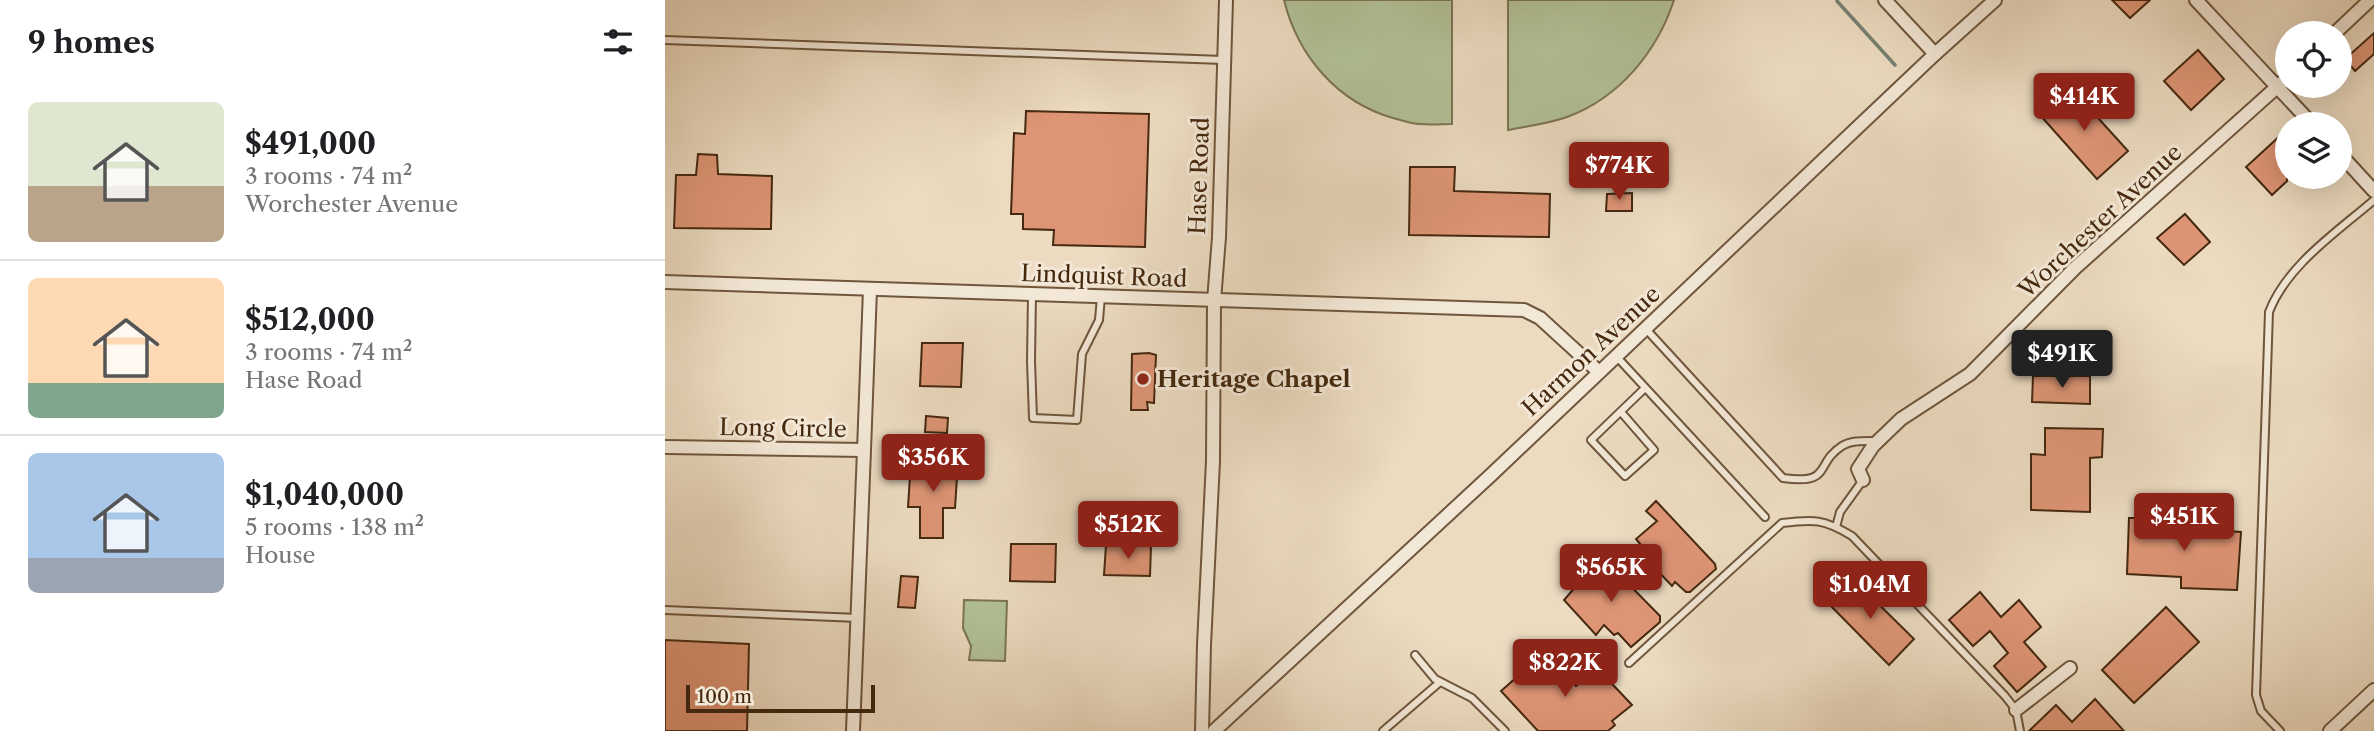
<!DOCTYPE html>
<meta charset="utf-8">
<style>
body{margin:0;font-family:"Libre Caslon Text",serif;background:#f2f2f2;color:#202124;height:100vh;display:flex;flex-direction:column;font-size:26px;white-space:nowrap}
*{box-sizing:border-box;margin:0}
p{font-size:23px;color:#757577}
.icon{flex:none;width:38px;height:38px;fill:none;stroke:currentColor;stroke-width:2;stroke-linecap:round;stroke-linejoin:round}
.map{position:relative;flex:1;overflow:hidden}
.side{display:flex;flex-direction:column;background:#fff;width:665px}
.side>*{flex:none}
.buttons{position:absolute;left:1610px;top:21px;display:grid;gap:14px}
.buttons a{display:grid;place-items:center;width:77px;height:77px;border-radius:50%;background:#fff;box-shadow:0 7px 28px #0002;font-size:35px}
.scale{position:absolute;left:21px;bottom:18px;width:189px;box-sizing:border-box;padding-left:7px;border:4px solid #45290f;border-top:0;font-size:19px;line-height:24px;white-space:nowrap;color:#45290f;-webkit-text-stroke:5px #f3e8d7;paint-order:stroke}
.price{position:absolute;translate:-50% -60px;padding:0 16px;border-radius:7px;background:#8f2418;color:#fff;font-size:23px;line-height:46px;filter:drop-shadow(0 2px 4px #0008)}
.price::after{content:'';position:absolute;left:50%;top:42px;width:21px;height:16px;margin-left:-10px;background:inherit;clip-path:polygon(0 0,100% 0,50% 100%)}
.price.current{background:#222;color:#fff}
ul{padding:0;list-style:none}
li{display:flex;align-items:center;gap:21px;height:175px;padding:0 28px}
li+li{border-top:2px solid #e0e0e0}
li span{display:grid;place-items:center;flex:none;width:196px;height:140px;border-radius:10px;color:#555}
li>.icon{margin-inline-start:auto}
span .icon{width:84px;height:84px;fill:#fffc;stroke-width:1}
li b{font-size:30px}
h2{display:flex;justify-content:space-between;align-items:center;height:84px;padding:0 28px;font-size:30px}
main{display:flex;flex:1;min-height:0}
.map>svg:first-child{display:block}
.green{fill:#b2c197;stroke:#7c7553;stroke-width:2}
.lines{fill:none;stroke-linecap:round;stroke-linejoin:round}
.stream{stroke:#778173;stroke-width:3.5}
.building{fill:#de9576;stroke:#45290f;stroke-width:2}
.service-casing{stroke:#6f563c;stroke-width:10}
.minor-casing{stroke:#6f563c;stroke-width:16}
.service{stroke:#f3e8d7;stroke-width:6}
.minor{stroke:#f3e8d7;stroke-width:12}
.poi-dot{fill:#8f2418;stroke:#f3e8d7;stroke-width:2.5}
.labels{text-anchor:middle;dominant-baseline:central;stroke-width:6;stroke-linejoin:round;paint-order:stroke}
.street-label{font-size:23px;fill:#45290f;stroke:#f3e8d7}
.poi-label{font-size:23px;font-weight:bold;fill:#45290f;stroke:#f3e8d7;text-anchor:start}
</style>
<main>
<section class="side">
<h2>9 homes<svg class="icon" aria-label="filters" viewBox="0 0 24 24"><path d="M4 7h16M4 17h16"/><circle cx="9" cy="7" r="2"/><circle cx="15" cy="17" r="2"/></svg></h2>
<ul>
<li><span style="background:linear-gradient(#dfe7d0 60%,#b9a48a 0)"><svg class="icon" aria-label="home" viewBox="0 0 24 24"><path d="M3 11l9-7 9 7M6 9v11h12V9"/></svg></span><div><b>$491,000</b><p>3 rooms · 74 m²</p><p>Worchester Avenue</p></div></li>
<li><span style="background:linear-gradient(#ffd9b3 75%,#7fa58c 0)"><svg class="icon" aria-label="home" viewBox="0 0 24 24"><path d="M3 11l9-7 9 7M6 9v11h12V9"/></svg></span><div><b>$512,000</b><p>3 rooms · 74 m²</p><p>Hase Road</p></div></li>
<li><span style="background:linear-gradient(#a9c7e8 75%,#9aa5b1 0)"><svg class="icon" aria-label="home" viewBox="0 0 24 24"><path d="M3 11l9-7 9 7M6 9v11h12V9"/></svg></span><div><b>$1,040,000</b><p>5 rooms · 138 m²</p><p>House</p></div></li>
</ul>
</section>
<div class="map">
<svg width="1709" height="731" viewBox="0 0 1709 731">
<rect width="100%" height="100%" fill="#ecdbc1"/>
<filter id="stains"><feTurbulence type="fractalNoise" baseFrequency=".00286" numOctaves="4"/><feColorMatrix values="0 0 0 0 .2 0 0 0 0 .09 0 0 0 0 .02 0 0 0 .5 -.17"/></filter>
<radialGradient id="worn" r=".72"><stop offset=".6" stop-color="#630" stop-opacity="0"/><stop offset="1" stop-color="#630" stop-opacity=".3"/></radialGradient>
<g class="green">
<path d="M 619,0 L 787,0 L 787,124 C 777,124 766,125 755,124 C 746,124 737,120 728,118 C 672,102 633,56 619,0 Z"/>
<path d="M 843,0 L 1009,0 C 992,52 954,98 902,117 C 883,124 862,126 843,130 Z"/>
<path d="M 299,600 L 342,601 L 340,661 L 304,660 L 306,646 L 298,628 Z"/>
</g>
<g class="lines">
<path class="stream" d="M 1172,1 L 1230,65"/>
</g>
<g class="building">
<path d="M 1447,0 L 1485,0 L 1465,18 Z"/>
<path d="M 1709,33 L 1709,54 L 1690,71 L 1680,59 Z"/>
<path d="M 1533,50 L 1559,79 L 1526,110 L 1499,81 Z"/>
<path d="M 1405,87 L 1463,151 L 1432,179 L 1375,115 Z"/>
<path d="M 361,111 L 484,114 L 480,247 L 388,245 L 389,230 L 358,229 L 358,214 L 346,214 L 349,133 L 360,134 Z"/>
<path d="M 1617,134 L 1622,140 L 1622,181 L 1607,195 L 1581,167 Z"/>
<path d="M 33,154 L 52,155 L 53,174 L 107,176 L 106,229 L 9,228 L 11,175 L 31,175 Z"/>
<path d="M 745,167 L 790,167 L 789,191 L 885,194 L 884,237 L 744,235 Z"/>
<path d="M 967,193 L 967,211 L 941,211 L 942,194 Z"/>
<path d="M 1520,214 L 1545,242 L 1519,265 L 1492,238 Z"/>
<path d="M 257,343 L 298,343 L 296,387 L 255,386 Z"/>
<path d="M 484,353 L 491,355 L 489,403 L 482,402 L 483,410 L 466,410 L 467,354 Z"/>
<path d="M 1368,376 L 1425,376 L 1425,404 L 1367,402 Z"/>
<path d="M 261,416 L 283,418 L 282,433 L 260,432 Z"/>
<path d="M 1380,428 L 1438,429 L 1437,457 L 1425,458 L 1425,512 L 1366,510 L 1366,454 L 1380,455 Z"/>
<path d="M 246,461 L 293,462 L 290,508 L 278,508 L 278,538 L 255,538 L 255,507 L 243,507 Z"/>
<path d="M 991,501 L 1050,564 L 1051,569 L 1025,592 L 1021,592 L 1010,582 L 1007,586 L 988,566 L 992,564 L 971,539 L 992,521 L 981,511 Z"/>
<path d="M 1464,518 L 1520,518 L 1519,528 L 1576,532 L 1572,590 L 1516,588 L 1516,577 L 1462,574 Z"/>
<path d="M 346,544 L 391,544 L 390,582 L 345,581 Z"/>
<path d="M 441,545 L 486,546 L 485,576 L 439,575 Z"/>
<path d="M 927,560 L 936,571 L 944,564 L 995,616 L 995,622 L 966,647 L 953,633 L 949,635 L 939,625 L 931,635 L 899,600 L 913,584 L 907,578 Z"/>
<path d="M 236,576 L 253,577 L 250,608 L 233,607 Z"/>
<path d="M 1186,577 L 1249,639 L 1224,665 L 1160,600 Z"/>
<path d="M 1315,592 L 1336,617 L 1354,600 L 1376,627 L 1359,642 L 1381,667 L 1352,692 L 1329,666 L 1343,653 L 1325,631 L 1308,646 L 1284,620 Z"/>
<path d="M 1501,607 L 1534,642 L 1469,703 L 1437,670 Z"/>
<path d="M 0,640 L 84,644 L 82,731 L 0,731 Z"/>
<path d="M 879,653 L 911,686 L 932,668 L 967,705 L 947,721 L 950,725 L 943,731 L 873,731 L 836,691 Z"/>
<path d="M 1430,699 L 1459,731 L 1364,731 L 1391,705 L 1407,722 Z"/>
</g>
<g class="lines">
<defs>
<g id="service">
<path d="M 0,40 L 558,60"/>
<path d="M 367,294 L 366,361 L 368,418 L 412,420 L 417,354 L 434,320 L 436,297"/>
<path d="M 980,328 L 1118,478 C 1168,485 1149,464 1177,446 C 1186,440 1200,441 1211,441"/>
<path d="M 951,356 L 1100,517"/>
<path d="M 956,412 L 989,450 L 960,476 L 926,440 L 980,388"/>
<path d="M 1171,527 L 1175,512 L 1198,480"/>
<path d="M 0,610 L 193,618"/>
<path d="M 750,655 L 770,679 L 807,698 L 840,731"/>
<path d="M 964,663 L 1117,523 C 1149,519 1159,519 1187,536 L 1340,696 L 1351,710 L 1355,731"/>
<path d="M 718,731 L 775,682"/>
<path d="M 1615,731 L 1596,711 L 1591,695 L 1604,312 C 1622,265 1672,232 1709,200"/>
</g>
<g id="minor">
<path d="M 1220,0 L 1270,54"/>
<path d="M 1531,0 L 1647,124"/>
<path d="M 1670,33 L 1705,0"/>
<path d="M 1675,154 L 1709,191"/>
<path d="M 0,282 L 859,310 L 875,318 L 934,372"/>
<path d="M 1,447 L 199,450 L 205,289"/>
<path d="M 1198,480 L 1193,469 L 1208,446 L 1236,419 L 1305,374 L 1410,268 L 1622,78"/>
<path d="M 1351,710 L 1405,668"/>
<path d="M 188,731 L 199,450"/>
<path d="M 537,731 L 539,645 L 548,461 L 549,301 L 554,237 L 561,0"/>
<path d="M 549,731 L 826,475 L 1270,54 L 1330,0"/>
<path d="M 1665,731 L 1709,690"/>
</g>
</defs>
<use href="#service" class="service-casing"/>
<use href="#minor" class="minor-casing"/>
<use href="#service" class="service"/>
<use href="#minor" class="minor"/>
</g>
<circle class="poi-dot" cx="478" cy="379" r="7"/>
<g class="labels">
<g class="street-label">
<text transform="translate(534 176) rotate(-88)">Hase Road</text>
<text transform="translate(1435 221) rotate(-43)">Worchester Avenue</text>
<text transform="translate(439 276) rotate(2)">Lindquist Road</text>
<text transform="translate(926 351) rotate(-43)">Harmon Avenue</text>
<text transform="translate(118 428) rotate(1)">Long Circle</text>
</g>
<g class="poi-label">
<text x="492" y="379">Heritage Chapel</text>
</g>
</g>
<rect width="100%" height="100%" filter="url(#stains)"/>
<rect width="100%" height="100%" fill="url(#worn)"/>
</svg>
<div class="buttons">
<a><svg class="icon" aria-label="locate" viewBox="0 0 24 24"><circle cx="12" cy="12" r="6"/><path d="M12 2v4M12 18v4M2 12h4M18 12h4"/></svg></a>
<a><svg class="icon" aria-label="layers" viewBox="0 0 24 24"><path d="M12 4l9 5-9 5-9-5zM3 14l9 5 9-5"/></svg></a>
</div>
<div class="scale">100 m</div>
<b class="price" style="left:1419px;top:133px">$414K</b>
<b class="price" style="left:954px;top:202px">$774K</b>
<b class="price current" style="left:1397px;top:390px">$491K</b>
<b class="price" style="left:268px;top:494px">$356K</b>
<b class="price" style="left:1519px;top:553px">$451K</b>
<b class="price" style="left:463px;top:561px">$512K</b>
<b class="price" style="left:946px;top:604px">$565K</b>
<b class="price" style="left:1205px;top:621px">$1.04M</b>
<b class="price" style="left:900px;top:699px">$822K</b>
</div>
</main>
